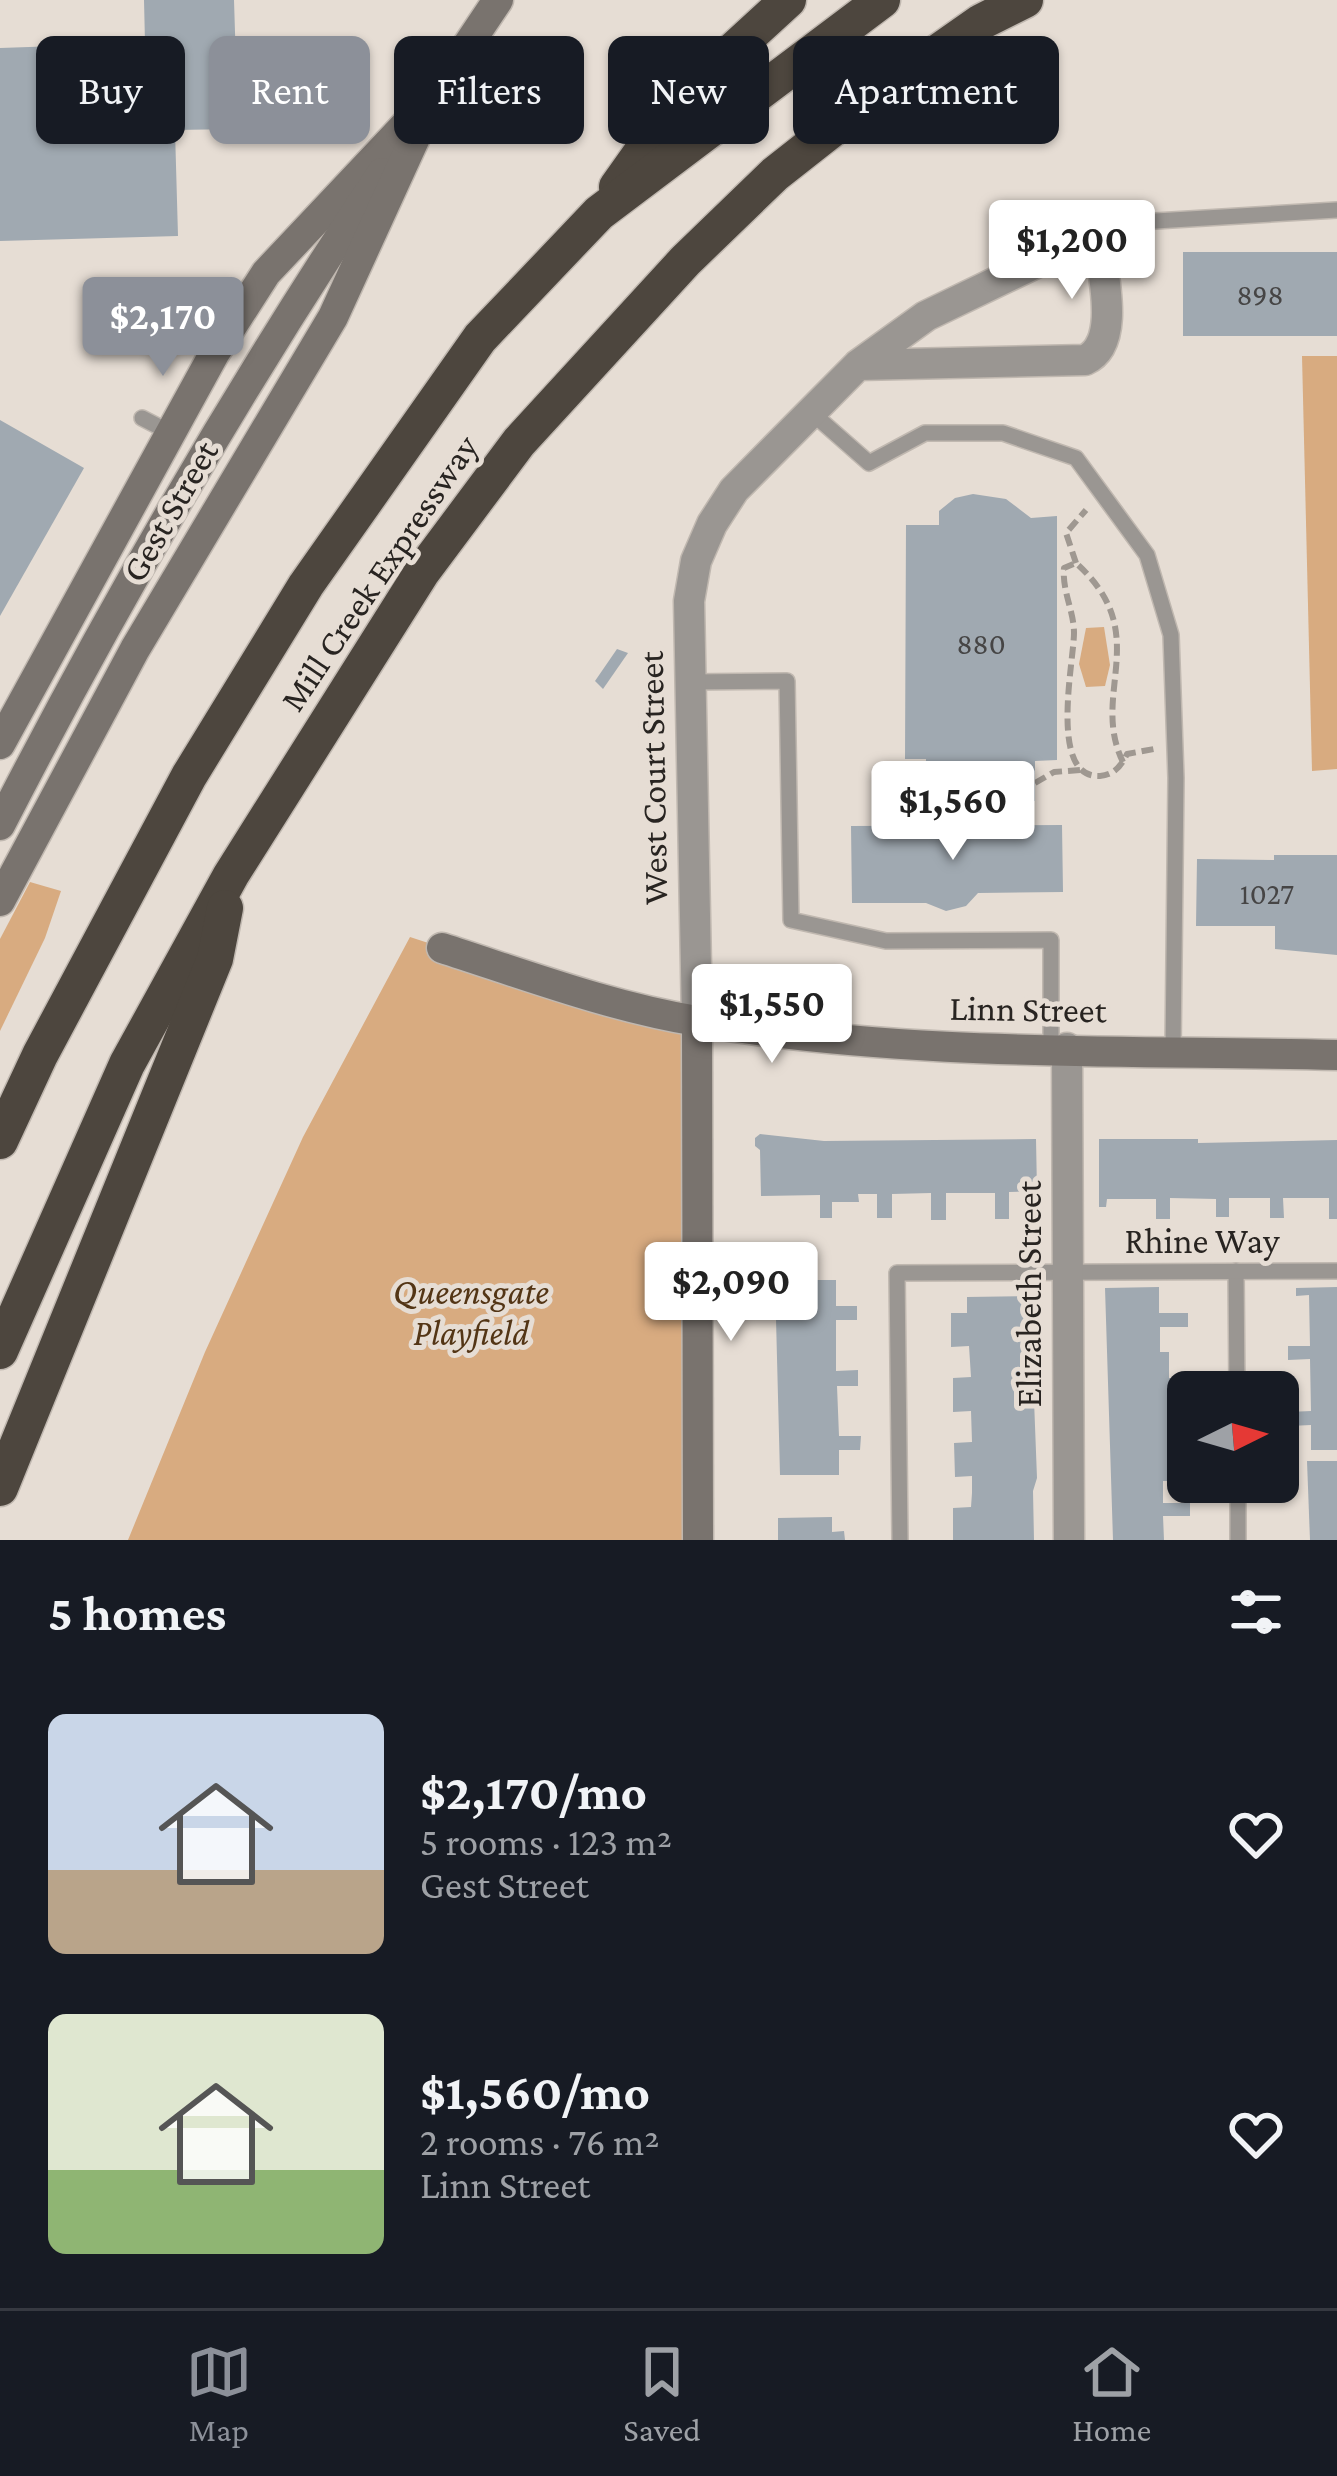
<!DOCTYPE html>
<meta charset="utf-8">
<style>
body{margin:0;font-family:"Crimson Pro",serif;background:#20242c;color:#f1f3f6;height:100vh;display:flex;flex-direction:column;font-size:45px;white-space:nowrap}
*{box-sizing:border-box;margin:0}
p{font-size:39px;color:#9ea1a6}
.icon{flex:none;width:66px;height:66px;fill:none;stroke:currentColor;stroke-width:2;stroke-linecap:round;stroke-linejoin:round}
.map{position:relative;height:1540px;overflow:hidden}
.panel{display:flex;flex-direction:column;background:#171b24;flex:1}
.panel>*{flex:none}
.top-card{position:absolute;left:36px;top:36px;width:1266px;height:108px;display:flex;gap:24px}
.needle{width:78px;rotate:85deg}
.tools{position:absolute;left:1167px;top:1371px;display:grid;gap:24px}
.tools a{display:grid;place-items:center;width:132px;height:132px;border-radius:18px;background:#171b24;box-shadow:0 3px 9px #0004;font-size:60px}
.price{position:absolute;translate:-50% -102px;padding:0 27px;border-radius:12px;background:#fff;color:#222;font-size:39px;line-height:78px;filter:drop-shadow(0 3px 6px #0008)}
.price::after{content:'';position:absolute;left:50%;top:72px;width:36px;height:27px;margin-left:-18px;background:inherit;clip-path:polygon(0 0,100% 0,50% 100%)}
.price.selected{background:#8c9099;color:#fff}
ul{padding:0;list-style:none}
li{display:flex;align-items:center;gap:36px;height:300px;padding:0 48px}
li span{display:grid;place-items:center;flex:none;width:336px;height:240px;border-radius:18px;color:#555}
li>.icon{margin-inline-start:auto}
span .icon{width:144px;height:144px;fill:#fffc;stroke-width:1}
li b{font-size:51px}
h2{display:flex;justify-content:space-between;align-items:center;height:144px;padding:0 48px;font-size:51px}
.chip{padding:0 42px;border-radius:18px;background:#171b24;box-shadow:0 3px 9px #0004;font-size:42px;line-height:108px}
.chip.selected{background:#8c9099;color:#fff}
.tabs{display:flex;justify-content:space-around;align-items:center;height:168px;border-top:3px solid #363941;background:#171b24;font-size:33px;color:#9ea1a6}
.tabs a{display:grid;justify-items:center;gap:6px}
.tabs .selected{color:#8c9099}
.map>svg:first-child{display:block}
.green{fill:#d8ab80}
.building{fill:#a0a9b1}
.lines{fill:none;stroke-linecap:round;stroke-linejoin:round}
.lane-casing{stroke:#c0b8b0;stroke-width:18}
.street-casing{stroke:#c0b8b0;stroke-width:33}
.secondary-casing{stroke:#c0b8b0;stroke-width:33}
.highway-casing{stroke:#c0b8b0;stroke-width:39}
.path{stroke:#9f9891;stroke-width:6;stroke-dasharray:12 6;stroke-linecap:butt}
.lane{stroke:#9a9692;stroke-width:15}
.street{stroke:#9a9692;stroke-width:30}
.secondary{stroke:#79736e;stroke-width:30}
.highway{stroke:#4d463e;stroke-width:36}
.labels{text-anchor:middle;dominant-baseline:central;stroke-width:10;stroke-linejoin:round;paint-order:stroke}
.number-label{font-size:30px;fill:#464545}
.street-label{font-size:36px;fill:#282421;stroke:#e6ddd4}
.park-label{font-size:36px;font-style:italic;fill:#533515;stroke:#e6ddd4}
</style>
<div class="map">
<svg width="1337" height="1540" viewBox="0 0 1337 1540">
<rect width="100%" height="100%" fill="#e6ddd4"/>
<g class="green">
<path d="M 1302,356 L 1337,356 L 1337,769 L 1312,771 Z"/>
<path d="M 1104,627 L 1110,665 L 1105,686 L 1086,687 L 1079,664 L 1086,628 Z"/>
<path d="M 30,882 L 61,891 L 45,938 L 0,1031 L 0,939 Z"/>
<path d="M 410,937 L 514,971 L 697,1021 L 698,1540 L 128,1540 L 205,1352 L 303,1137 Z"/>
</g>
<g class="building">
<path d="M 144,0 L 234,0 L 238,129 L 175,130 L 178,236 L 0,241 L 0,48 L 145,43 Z"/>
<rect x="1183" y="252" width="154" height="84"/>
<path d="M 0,420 L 84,468 L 0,616 Z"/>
<path d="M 973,494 L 1006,499 L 1031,518 L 1057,516 L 1057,760 L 1035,761 L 1035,801 L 925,801 L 926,759 L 905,759 L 906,525 L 939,525 L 939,511 L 955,498 Z"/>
<path d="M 617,649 L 628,653 L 603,689 L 595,681 Z"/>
<path d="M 1062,825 L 1063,892 L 978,893 L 966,906 L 946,911 L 926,903 L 852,903 L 851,826 Z"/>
<path d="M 1274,855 L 1337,855 L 1337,955 L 1275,949 L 1275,926 L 1196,926 L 1197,859 L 1274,860 Z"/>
<path d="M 760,1134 L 824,1141 L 1036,1139 L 1037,1191 L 1009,1192 L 1009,1219 L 995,1219 L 995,1193 L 946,1193 L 946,1220 L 931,1220 L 931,1193 L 892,1194 L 892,1218 L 877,1218 L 877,1194 L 858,1194 L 859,1202 L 832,1202 L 832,1218 L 820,1218 L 820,1195 L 761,1196 L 760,1150 L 755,1146 L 755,1138 Z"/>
<path d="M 1099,1139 L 1198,1139 L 1198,1143 L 1337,1140 L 1337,1219 L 1329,1219 L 1329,1198 L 1283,1198 L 1284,1218 L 1270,1218 L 1270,1198 L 1229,1198 L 1229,1217 L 1216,1217 L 1216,1199 L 1170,1198 L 1170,1219 L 1156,1219 L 1156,1199 L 1107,1199 L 1106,1207 L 1099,1207 Z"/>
<path d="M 775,1280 L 836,1280 L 836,1306 L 857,1306 L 857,1320 L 836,1320 L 836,1371 L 858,1370 L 858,1386 L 837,1386 L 839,1436 L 861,1436 L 860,1450 L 839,1450 L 839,1475 L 780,1475 Z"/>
<path d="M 1159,1287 L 1159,1313 L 1188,1313 L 1188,1327 L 1160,1327 L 1160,1352 L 1169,1352 L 1169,1378 L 1188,1378 L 1189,1384 L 1189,1389 L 1169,1390 L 1170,1442 L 1188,1442 L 1188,1454 L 1170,1454 L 1171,1481 L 1163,1481 L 1163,1503 L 1190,1503 L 1190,1516 L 1163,1516 L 1164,1540 L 1113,1540 L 1105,1288 Z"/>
<path d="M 1337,1287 L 1337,1450 L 1311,1450 L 1311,1425 L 1290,1426 L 1289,1412 L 1311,1411 L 1310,1359 L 1288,1360 L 1288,1346 L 1310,1346 L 1309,1295 L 1296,1296 L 1296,1288 Z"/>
<path d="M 1030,1296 L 1037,1478 L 1033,1491 L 1034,1540 L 953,1540 L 953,1508 L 971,1507 L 972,1493 L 972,1476 L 955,1477 L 954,1443 L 972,1442 L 971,1411 L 953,1412 L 953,1378 L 971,1377 L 969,1346 L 951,1347 L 951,1313 L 967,1313 L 967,1297 Z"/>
<path d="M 1307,1461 L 1337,1461 L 1337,1540 L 1310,1540 Z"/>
<path d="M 832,1517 L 832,1532 L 844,1531 L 845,1540 L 778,1540 L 778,1518 Z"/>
</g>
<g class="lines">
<defs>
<g id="lane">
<path d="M 1098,233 L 1139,222 L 1337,210"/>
<path d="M 811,412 L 869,463 L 925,433 L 1003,433 L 1076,458 L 1147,555 L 1171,635 L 1176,778 L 1173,1051"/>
<path d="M 142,418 L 171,433"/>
<path d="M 690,682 L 787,681 L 791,920 L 886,941 L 1051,940 L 1051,1048"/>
<path d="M 1236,1271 L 1237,1392"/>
<path d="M 1238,1482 L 1238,1540"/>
<path d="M 900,1540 L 897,1273 L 1337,1271"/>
</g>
<g id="street">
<path d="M 697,1021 L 689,601 L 696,561 L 712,524 L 734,490 L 858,365 L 926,316 L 1098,233 C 1101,268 1123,343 1085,360 L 858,365"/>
<path d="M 1067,1048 L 1069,1540"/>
</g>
<g id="secondary">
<path d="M 0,744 L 214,354 L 266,273 L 415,115"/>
<path d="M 0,825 C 115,601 242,383 382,173"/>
<path d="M 0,901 L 135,649 L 333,317 L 435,94 L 498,0"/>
<path d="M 442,948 C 526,975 611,1007 697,1021 C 908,1057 1124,1050 1337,1055"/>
<path d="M 697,1021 L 698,1540"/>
</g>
<g id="highway">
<path d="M 617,187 L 678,101 L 788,0"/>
<path d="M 0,1141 L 40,1055 L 189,776 L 306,585 L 480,338 L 599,213 L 882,0"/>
<path d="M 0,1351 L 127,1064 L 231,875 L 422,572 L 519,442 L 685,261 L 775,174 L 864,104 L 981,22 L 1025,0"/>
<path d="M 0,1488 L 215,959 L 225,908"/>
</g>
</defs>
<use href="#lane" class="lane-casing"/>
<use href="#street" class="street-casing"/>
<use href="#secondary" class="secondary-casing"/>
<use href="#highway" class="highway-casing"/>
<g class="path">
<path d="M 1076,563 L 1066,533 L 1086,510"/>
<path d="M 1123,762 C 1089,693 1155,634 1076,563 L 1064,568 C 1062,591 1074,611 1074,633 C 1074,661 1048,779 1100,776 C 1114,775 1121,766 1127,754 L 1154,749"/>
<path d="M 1035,783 L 1054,772 L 1080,770"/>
</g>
<use href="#lane" class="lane"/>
<use href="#street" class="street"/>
<use href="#secondary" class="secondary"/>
<use href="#highway" class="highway"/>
</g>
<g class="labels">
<g class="number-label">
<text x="1260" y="294">898</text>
<text x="981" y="643">880</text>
<text x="1267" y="893">1027</text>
</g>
<g class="street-label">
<text transform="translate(170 511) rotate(-60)">Gest Street</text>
<text transform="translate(379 573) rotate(-56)">Mill Creek Expressway</text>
<text transform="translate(653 778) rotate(-91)">West Court Street</text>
<text transform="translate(1028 1009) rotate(1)">Linn Street</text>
<text x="1202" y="1241">Rhine Way</text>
<text transform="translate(1029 1294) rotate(-90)">Elizabeth Street</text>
</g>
<g class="park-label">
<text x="471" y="1292">Queensgate<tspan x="471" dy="41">Playfield</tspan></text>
</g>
</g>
</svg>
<div class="tools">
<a><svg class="needle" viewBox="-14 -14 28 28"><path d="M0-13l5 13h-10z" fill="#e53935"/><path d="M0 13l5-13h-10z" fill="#9ea1a6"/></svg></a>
</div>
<b class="price" style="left:1072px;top:302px">$1,200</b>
<b class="price selected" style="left:163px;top:379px">$2,170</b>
<b class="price" style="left:953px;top:863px">$1,560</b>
<b class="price" style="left:772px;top:1066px">$1,550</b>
<b class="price" style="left:731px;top:1344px">$2,090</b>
<div class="top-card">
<a class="chip">Buy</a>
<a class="chip selected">Rent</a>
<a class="chip">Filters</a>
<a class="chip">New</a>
<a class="chip">Apartment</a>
</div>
</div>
<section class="panel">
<h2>5 homes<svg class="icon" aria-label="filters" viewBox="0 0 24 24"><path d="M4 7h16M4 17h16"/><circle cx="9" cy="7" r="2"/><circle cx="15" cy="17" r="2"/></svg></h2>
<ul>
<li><span style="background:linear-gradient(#c9d6e8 65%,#b9a48a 0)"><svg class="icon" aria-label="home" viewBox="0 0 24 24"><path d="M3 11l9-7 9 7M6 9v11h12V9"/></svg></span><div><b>$2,170/mo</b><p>5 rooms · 123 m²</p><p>Gest Street</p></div><svg class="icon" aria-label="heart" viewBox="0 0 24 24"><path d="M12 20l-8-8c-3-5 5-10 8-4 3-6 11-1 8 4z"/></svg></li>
<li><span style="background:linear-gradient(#dfe7d0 65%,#8fb573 0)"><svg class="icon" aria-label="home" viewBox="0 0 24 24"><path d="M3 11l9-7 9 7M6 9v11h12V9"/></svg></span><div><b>$1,560/mo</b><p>2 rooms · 76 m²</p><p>Linn Street</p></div><svg class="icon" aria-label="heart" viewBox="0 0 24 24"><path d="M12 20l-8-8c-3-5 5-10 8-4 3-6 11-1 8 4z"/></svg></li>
</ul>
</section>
<nav class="tabs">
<a class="selected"><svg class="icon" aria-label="map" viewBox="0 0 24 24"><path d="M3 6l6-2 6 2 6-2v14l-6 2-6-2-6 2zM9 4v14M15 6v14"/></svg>Map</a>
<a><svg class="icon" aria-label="saved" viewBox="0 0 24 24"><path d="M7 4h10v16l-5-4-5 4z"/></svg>Saved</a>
<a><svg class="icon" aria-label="home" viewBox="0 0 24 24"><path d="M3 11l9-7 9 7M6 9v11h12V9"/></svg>Home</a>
</nav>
